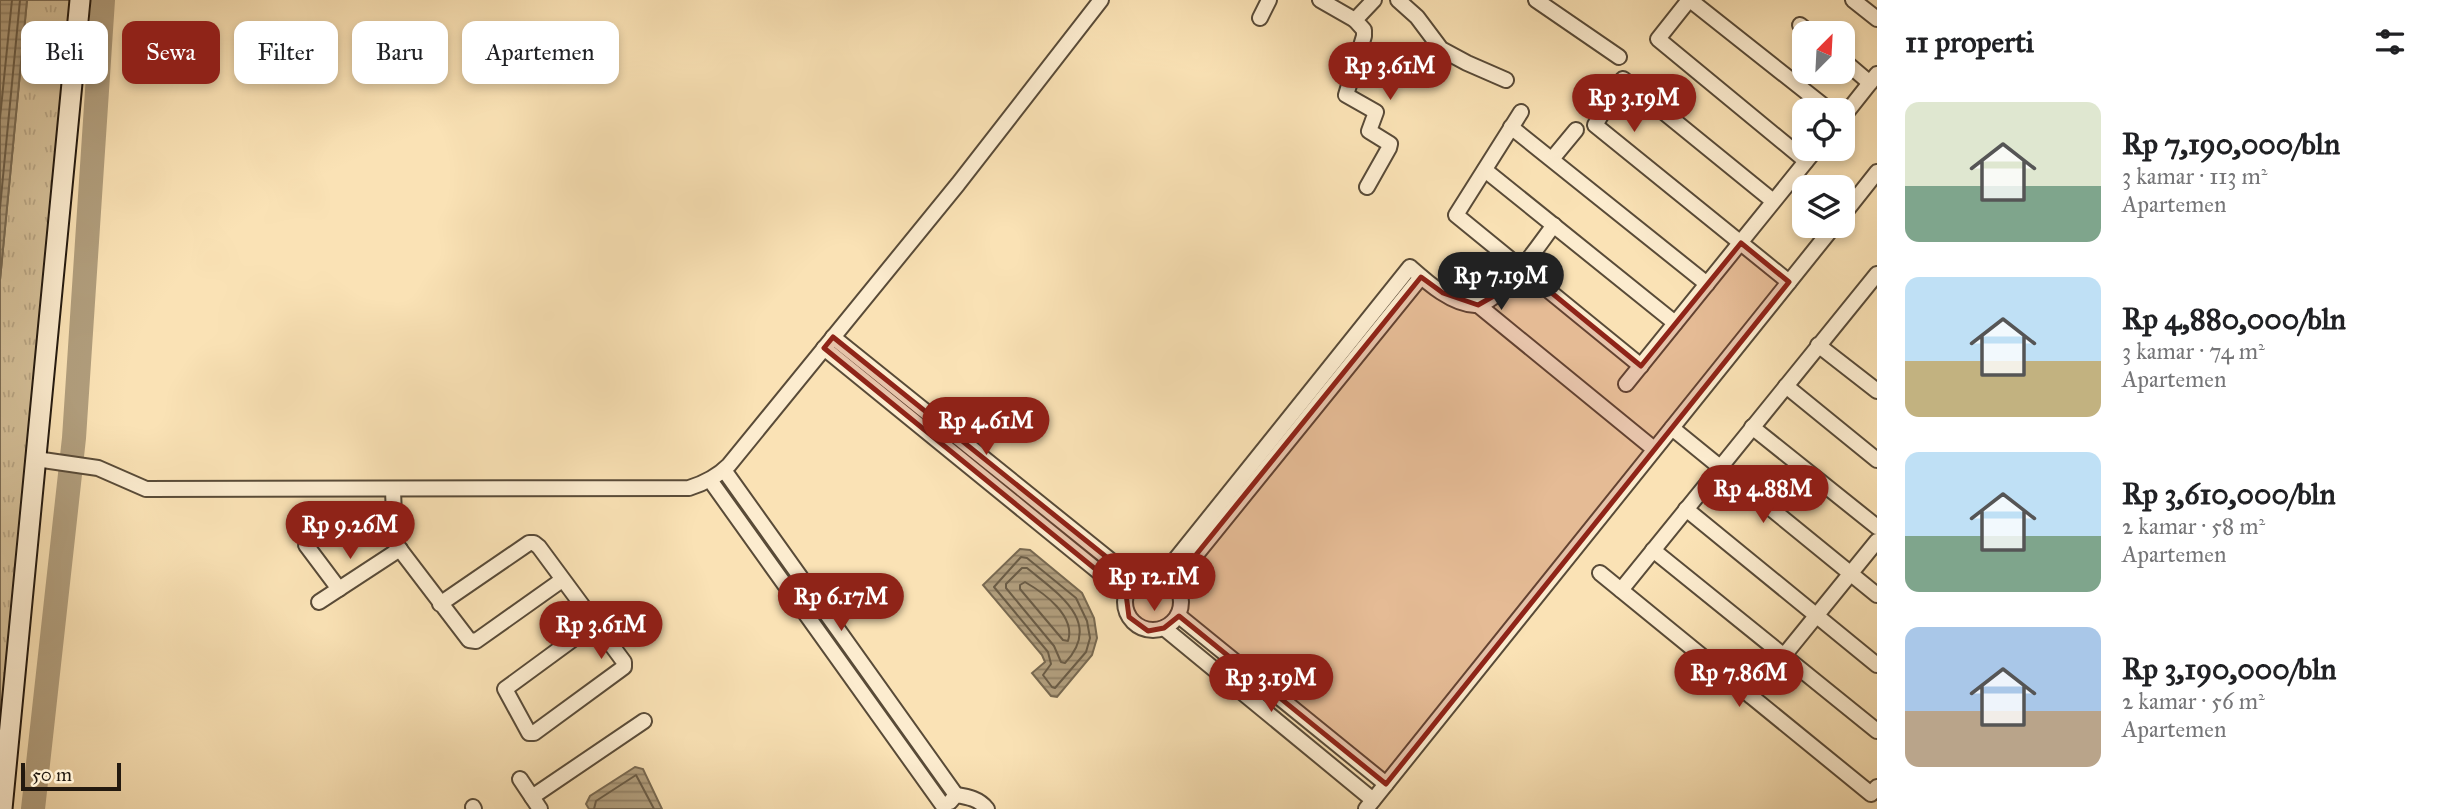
<!DOCTYPE html>
<html lang="id">
<meta charset="utf-8">
<style>
body{margin:0;font-family:"IM FELL Great Primer",serif;background:#f2f2f2;color:#202124;height:100vh;display:flex;flex-direction:column;font-size:26px;white-space:nowrap}
*{box-sizing:border-box;margin:0}
p{font-size:23px;color:#757577}
.icon{flex:none;width:38px;height:38px;fill:none;stroke:currentColor;stroke-width:2;stroke-linecap:round;stroke-linejoin:round}
.map{position:relative;flex:1;overflow:hidden}
.details{display:flex;flex-direction:column;background:#fff;width:560px}
.details>*{flex:none}
.guide{position:absolute;left:21px;top:21px;width:665px;height:63px;display:flex;gap:14px}
.needle{width:46px;rotate:24deg}
.fabs{position:absolute;left:1792px;top:21px;display:grid;gap:14px}
.fabs a{display:grid;place-items:center;width:63px;height:63px;border-radius:14px;background:#fff;box-shadow:0 4px 10px #0003;font-size:35px}
.scale{position:absolute;left:21px;bottom:18px;width:100px;box-sizing:border-box;padding-left:7px;border:4px solid #23190f;border-top:0;font-size:19px;line-height:24px;white-space:nowrap;color:#23190f;-webkit-text-stroke:5px #fceccf;paint-order:stroke}
.price{position:absolute;translate:-50% -60px;padding:0 16px;border-radius:24px;background:#8f2418;color:#fff;font-size:23px;line-height:46px;filter:drop-shadow(0 2px 4px #0008)}
.price::after{content:'';position:absolute;left:50%;top:42px;width:21px;height:16px;margin-left:-10px;background:inherit;clip-path:polygon(0 0,100% 0,50% 100%)}
.price.active{background:#222;color:#fff}
ul{padding:0;list-style:none}
li{display:flex;align-items:center;gap:21px;height:175px;padding:0 28px}
li span{display:grid;place-items:center;flex:none;width:196px;height:140px;border-radius:14px;color:#555}
li>.icon{margin-inline-start:auto}
span .icon{width:84px;height:84px;fill:#fffc;stroke-width:1}
li b{font-size:30px}
h2{display:flex;justify-content:space-between;align-items:center;height:84px;padding:0 28px;font-size:30px}
.tag{padding:0 24px;border-radius:14px;background:#fff;box-shadow:0 4px 10px #0003;font-size:24px;line-height:63px}
.tag.active{background:#8f2418;color:#fff}
main{display:flex;flex:1;min-height:0}
.map>svg:first-child{display:block}
.grass{fill:url(#grass-tufts);stroke:#7c6c54;stroke-width:2}
.water{fill:url(#water-rules);stroke:#786951;stroke-width:2}
.lines{fill:none;stroke-linecap:round;stroke-linejoin:round}
.shore{stroke:#6a5c46;stroke-width:2}
.river{stroke:#b19e7d;stroke-width:24}
.street-casing{stroke:#594b38;stroke-width:18}
.secondary-casing{stroke:#23190f;stroke-width:23}
.street{stroke:#fceccf;stroke-width:14}
.secondary{stroke:#fceccf;stroke-width:19}
.marked{fill:#8f2418;fill-opacity:0.2;stroke:#8f2418;stroke-width:5;stroke-linejoin:round}
</style>
<main>
<div class="map">
<svg width="1877" height="809" viewBox="0 0 1877 809">
<defs>
<pattern id="grass-tufts" width="24" height="20" patternUnits="userSpaceOnUse" patternTransform="scale(1.75)"><rect width="24" height="20" fill="#d5c099"/><path d="M3 7l-1-3M5 7V3M7 7l1-3M15 17l-1-3M17 17v-4M19 17l1-3" fill="none" stroke="#b7a483"/></pattern>
<pattern id="water-rules" width="6" height="5" patternUnits="userSpaceOnUse" patternTransform="scale(1.75)"><rect width="6" height="5" fill="#b19e7d"/><path d="M0 2.5h6" fill="none" stroke="#908065"/></pattern>
</defs>
<rect width="100%" height="100%" fill="#fae2b5"/>
<filter id="stains"><feTurbulence type="fractalNoise" baseFrequency=".00286" numOctaves="4"/><feColorMatrix values="0 0 0 0 .2 0 0 0 0 .09 0 0 0 0 .02 0 0 0 .5 -.17"/></filter>
<radialGradient id="worn" r=".72"><stop offset=".6" stop-color="#630" stop-opacity="0"/><stop offset="1" stop-color="#630" stop-opacity=".3"/></radialGradient>
<path class="grass" d="M 27,0 L 80,0 L 0,809 L 0,280 Z"/>
<g class="water">
<path d="M 0,0 L 27,0 L 0,280 Z"/>
<path d="M 1020,549 L 1030,550 L 1082,593 L 1094,618 L 1097,638 L 1092,655 L 1057,697 L 1051,696 L 1032,673 L 1045,662 L 1042,655 L 983,585 Z"/>
<path d="M 635,767 L 643,769 L 662,809 L 589,809 L 586,804 L 590,796 Z"/>
</g>
<g class="lines">
<g class="shore">
<path d="M 0,118 L 12,0"/>
<path d="M 0,208 L 20,0"/>
<path d="M 1021,557 L 1027,558 L 1076,598 L 1087,621 L 1090,638 L 1086,652 L 1055,688 L 1052,687 L 1043,675 L 1051,664 L 1048,652 L 994,587 Z"/>
<path d="M 1022,568 L 1027,568 C 1057,593 1104,622 1065,663 L 1061,662 L 1054,646 L 1006,588 L 1006,584 Z"/>
<path d="M 1025,582 C 1044,593 1076,616 1068,641 L 1063,640 L 1020,589 L 1020,585 Z"/>
<path d="M 594,809 L 596,801 L 636,775 L 654,809"/>
</g>
<path class="river" d="M 33,809 L 74,438 L 103,0"/>
<defs>
<g id="street">
<path d="M 1320,0 L 1355,20"/>
<path d="M 1398,0 L 1417,17 L 1441,49 L 1467,63 L 1506,80"/>
<path d="M 1536,0 L 1619,57"/>
<path d="M 1689,0 L 1658,39 L 1806,161"/>
<path d="M 1690,0 L 1829,110"/>
<path d="M 1853,0 L 1877,19"/>
<path d="M 1260,18 L 1269,0"/>
<path d="M 1800,25 L 1810,33"/>
<path d="M 1843,60 L 1870,83"/>
<path d="M 1521,112 L 1456,215 L 1641,366"/>
<path d="M 1843,117 L 1877,74"/>
<path d="M 1511,127 L 1707,284"/>
<path d="M 1552,159 L 1576,130"/>
<path d="M 1485,170 L 1675,323"/>
<path d="M 1367,187 L 1389,148 L 1390,144 L 1369,131 L 1376,112 L 1346,95 L 1364,36 L 1364,30 L 1355,20 L 1374,0"/>
<path d="M 1773,201 L 1623,79 L 1595,125 L 1789,282"/>
<path d="M 1843,215 L 1877,172"/>
<path d="M 1478,305 L 1654,449"/>
<path d="M 833,337 L 1135,580"/>
<path d="M 1818,345 L 1877,391"/>
<path d="M 824,348 L 1126,594"/>
<path d="M 1626,384 L 1816,149"/>
<path d="M 1786,386 L 1877,460"/>
<path d="M 1752,427 L 1877,527"/>
<path d="M 1672,428 L 1877,595"/>
<path d="M 36,459 L 98,468 L 146,489 L 689,488 C 705,483 717,477 729,465 L 958,184 L 1101,0"/>
<path d="M 724,470 L 956,795"/>
<path d="M 710,480 L 944,807"/>
<path d="M 393,490 L 395,543 L 469,640 L 476,641 L 562,580"/>
<path d="M 1686,509 L 1877,665"/>
<path d="M 306,545 L 339,589"/>
<path d="M 1653,550 L 1877,731"/>
<path d="M 1600,573 L 1871,794 L 1877,787"/>
<circle cx="1153" cy="602" r="28"/>
<path d="M 1163,575 L 1410,267 C 1427,282 1451,304 1475,305 C 1500,305 1539,244 1554,225"/>
<path d="M 1174,582 L 1421,277"/>
<path d="M 1621,590 L 1877,274"/>
<path d="M 319,602 L 400,549"/>
<path d="M 440,604 L 529,543 L 534,543 L 539,547 L 624,662 L 624,667 L 620,670 L 534,733 L 529,733 L 505,689 L 595,623"/>
<path d="M 1179,616 L 1386,784"/>
<path d="M 1164,628 L 1373,800"/>
<path d="M 1751,696 L 1877,541"/>
<path d="M 520,779 L 540,809"/>
<path d="M 532,797 L 644,721"/>
<path d="M 950,802 L 956,795 C 969,797 979,799 987,809"/>
<path d="M 473,807 L 474,809"/>
<path d="M 1366,809 L 1834,226"/>
</g>
<path id="secondary" d="M 2,809 L 80,0"/>
</defs>
<use href="#street" class="street-casing"/>
<use href="#secondary" class="secondary-casing"/>
<use href="#street" class="street"/>
<use href="#secondary" class="secondary"/>
</g>
<path class="marked" d="M 1741,243 L 1789,282 L 1386,784 L 1179,616 L 1164,628 L 1148,631 L 1129,617 L 1126,594 L 824,348 L 833,337 L 1135,580 L 1153,574 L 1174,582 L 1421,277 L 1443,293 L 1478,305 L 1499,293 L 1520,267 L 1641,366 Z"/>
<rect width="100%" height="100%" filter="url(#stains)"/>
<rect width="100%" height="100%" fill="url(#worn)"/>
</svg>
<div class="fabs">
<a><svg class="needle" viewBox="-14 -14 28 28"><path d="M0-13l5 13h-10z" fill="#e53935"/><path d="M0 13l5-13h-10z" fill="#757577"/></svg></a>
<a><svg class="icon" aria-label="locate" viewBox="0 0 24 24"><circle cx="12" cy="12" r="6"/><path d="M12 2v4M12 18v4M2 12h4M18 12h4"/></svg></a>
<a><svg class="icon" aria-label="layers" viewBox="0 0 24 24"><path d="M12 4l9 5-9 5-9-5zM3 14l9 5 9-5"/></svg></a>
</div>
<div class="scale">50 m</div>
<b class="price" style="left:1390px;top:102px">Rp 3.61M</b>
<b class="price" style="left:1634px;top:134px">Rp 3.19M</b>
<b class="price active" style="left:1501px;top:312px">Rp 7.19M</b>
<b class="price" style="left:986px;top:457px">Rp 4.61M</b>
<b class="price" style="left:1763px;top:525px">Rp 4.88M</b>
<b class="price" style="left:350px;top:561px">Rp 9.26M</b>
<b class="price" style="left:1154px;top:613px">Rp 12.1M</b>
<b class="price" style="left:841px;top:633px">Rp 6.17M</b>
<b class="price" style="left:601px;top:661px">Rp 3.61M</b>
<b class="price" style="left:1739px;top:709px">Rp 7.86M</b>
<b class="price" style="left:1271px;top:714px">Rp 3.19M</b>
<div class="guide">
<a class="tag">Beli</a>
<a class="tag active">Sewa</a>
<a class="tag">Filter</a>
<a class="tag">Baru</a>
<a class="tag">Apartemen</a>
</div>
</div>
<section class="details">
<h2>11 properti<svg class="icon" aria-label="filters" viewBox="0 0 24 24"><path d="M4 7h16M4 17h16"/><circle cx="9" cy="7" r="2"/><circle cx="15" cy="17" r="2"/></svg></h2>
<ul>
<li><span style="background:linear-gradient(#dfe7d0 60%,#7fa58c 0)"><svg class="icon" aria-label="home" viewBox="0 0 24 24"><path d="M3 11l9-7 9 7M6 9v11h12V9"/></svg></span><div><b>Rp 7,190,000/bln</b><p>3 kamar · 113 m²</p><p>Apartemen</p></div></li>
<li><span style="background:linear-gradient(#bfe0f5 60%,#c2b280 0)"><svg class="icon" aria-label="home" viewBox="0 0 24 24"><path d="M3 11l9-7 9 7M6 9v11h12V9"/></svg></span><div><b>Rp 4,880,000/bln</b><p>3 kamar · 74 m²</p><p>Apartemen</p></div></li>
<li><span style="background:linear-gradient(#bfe0f5 60%,#7fa58c 0)"><svg class="icon" aria-label="home" viewBox="0 0 24 24"><path d="M3 11l9-7 9 7M6 9v11h12V9"/></svg></span><div><b>Rp 3,610,000/bln</b><p>2 kamar · 58 m²</p><p>Apartemen</p></div></li>
<li><span style="background:linear-gradient(#a9c7e8 60%,#b9a48a 0)"><svg class="icon" aria-label="home" viewBox="0 0 24 24"><path d="M3 11l9-7 9 7M6 9v11h12V9"/></svg></span><div><b>Rp 3,190,000/bln</b><p>2 kamar · 56 m²</p><p>Apartemen</p></div></li>
</ul>
</section>
</main>
